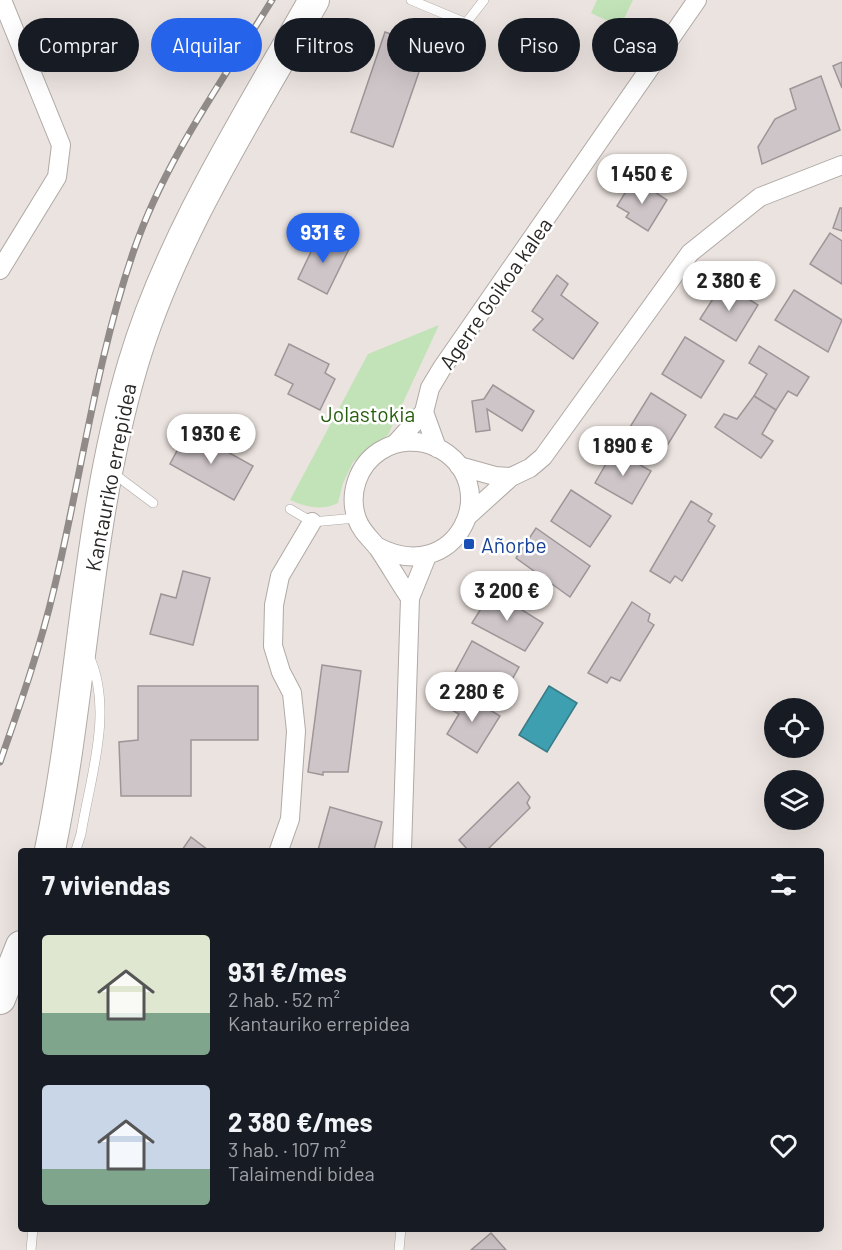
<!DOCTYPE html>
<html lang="es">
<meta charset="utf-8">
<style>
body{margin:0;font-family:Barlow,sans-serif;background:#242831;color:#f1f3f6;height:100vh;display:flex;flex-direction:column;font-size:22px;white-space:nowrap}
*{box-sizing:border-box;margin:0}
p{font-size:20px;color:#9ea1a6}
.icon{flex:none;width:33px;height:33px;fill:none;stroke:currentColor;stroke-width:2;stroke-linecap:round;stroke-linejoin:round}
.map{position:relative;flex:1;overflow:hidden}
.side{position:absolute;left:18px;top:848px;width:806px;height:384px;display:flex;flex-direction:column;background:#171b24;border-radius:6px;box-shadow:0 6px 24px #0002}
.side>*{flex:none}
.top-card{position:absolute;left:18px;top:18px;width:807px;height:54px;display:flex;gap:12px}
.tools{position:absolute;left:764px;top:698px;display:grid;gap:12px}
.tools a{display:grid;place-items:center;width:60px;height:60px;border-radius:50%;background:#171b24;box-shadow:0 6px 24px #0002;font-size:30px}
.price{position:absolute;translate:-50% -51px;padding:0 14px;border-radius:21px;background:#fff;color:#222;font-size:20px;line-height:39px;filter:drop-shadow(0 2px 3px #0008)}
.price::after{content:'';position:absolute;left:50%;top:36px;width:18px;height:14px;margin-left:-9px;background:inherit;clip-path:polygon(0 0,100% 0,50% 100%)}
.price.on{background:#2563eb;color:#fff}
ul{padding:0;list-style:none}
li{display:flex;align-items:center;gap:18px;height:150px;padding:0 24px}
li span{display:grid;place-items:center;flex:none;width:168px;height:120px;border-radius:6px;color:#555}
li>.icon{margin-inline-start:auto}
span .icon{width:72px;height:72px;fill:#fffc;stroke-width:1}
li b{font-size:26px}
h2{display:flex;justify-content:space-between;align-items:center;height:72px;padding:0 24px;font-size:26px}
.pill{padding:0 21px;border-radius:27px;background:#171b24;box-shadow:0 6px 24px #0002;font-size:21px;line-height:54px}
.pill.on{background:#2563eb;color:#fff}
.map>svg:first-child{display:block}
.green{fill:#c1e3b7}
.water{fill:#3d9faf;stroke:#377b86;stroke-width:1.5}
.building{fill:#cec5c8;stroke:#9d9698;stroke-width:1.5}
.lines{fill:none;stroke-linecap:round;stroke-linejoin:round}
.service-casing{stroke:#b0a9a5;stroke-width:10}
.minor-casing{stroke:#b0a9a5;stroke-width:20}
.trunk-casing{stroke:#b0a9a5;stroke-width:32}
.service{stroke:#fff;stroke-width:9}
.minor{stroke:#fff;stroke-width:18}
.trunk{stroke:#fff;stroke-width:30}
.rail-casing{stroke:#908b88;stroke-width:7}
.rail{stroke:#fff;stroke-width:4.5;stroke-dasharray:14;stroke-linecap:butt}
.transit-dot{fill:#1a4fb4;stroke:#fff;stroke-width:2}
.labels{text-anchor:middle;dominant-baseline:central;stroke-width:5;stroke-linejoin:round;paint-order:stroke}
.street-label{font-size:21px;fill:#2a2826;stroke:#fff}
.park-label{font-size:21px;fill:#275e0e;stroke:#fff}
.transit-label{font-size:21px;fill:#164399;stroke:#fff;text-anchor:start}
</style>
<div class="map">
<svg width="842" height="1250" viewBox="0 0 842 1250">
<rect width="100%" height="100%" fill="#ebe3df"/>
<g class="green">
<path d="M 597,0 L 633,0 L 620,27 L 591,13 Z"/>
<path d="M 439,325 L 388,435 L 353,462 L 343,483 L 338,503 C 322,511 306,507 290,500 L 368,354 Z"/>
</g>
<path class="water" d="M 549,686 L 577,703 L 547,752 L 519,735 Z"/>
<g class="building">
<path d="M 385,32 L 428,46 L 393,147 L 351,132 Z"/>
<path d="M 842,62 L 842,88 L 833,66 Z"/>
<path d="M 821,76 L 840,130 L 762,164 L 758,147 L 775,119 L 796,109 L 790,89 Z"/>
<path d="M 631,183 L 642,190 L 644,185 L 667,200 L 648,231 L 626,217 L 629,213 L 617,206 Z"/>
<path d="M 840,208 L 842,208 L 842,231 L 833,228 Z"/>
<path d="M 830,233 L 842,241 L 842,284 L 810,264 Z"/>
<path d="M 319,235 L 349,249 L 327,294 L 298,279 Z"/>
<path d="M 557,275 L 568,284 L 561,295 L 598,323 L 573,359 L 533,330 L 543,319 L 532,311 Z"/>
<path d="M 723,283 L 758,305 L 736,341 L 700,319 Z"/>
<path d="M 794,290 L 842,320 L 828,352 L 775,320 Z"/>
<path d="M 685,337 L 724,361 L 701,398 L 662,374 Z"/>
<path d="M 289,344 L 329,364 L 325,373 L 335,379 L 320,410 L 288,394 L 293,384 L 275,375 Z"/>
<path d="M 759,346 L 809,377 L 797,396 L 788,391 L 776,410 L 754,396 L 767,374 L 749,363 Z"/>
<path d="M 493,385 L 534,411 L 522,431 L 487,409 L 490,430 L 476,432 L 472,401 L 484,399 Z"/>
<path d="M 651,393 L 686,415 L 665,449 L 630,427 Z"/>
<path d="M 754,396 L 776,410 L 762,434 L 773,441 L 761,458 L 715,427 L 724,414 L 737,419 Z"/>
<path d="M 188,430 L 253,466 L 234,500 L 170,464 Z"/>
<path d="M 614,450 L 651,471 L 632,504 L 595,483 Z"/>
<path d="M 571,490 L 611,516 L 590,547 L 551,521 Z"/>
<path d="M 691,501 L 712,514 L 708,521 L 715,526 L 682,581 L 675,576 L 670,583 L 650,571 Z"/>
<path d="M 536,528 L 590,566 L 570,597 L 516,558 Z"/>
<path d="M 183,571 L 210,578 L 193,645 L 150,634 L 161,594 L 176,598 Z"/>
<path d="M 492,591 L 543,623 L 525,651 L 472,623 Z"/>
<path d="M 632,602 L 650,614 L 648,621 L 654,625 L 620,681 L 611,677 L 607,683 L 588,673 Z"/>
<path d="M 472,641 L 519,667 L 499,703 L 452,678 Z"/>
<path d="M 322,665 L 361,671 L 348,772 L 323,772 L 323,775 L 308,772 Z"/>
<path d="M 138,686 L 258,686 L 258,740 L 191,740 L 191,796 L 121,796 L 119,742 L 138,740 Z"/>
<path d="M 460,692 L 500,716 L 477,753 L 447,734 L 459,714 L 450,709 Z"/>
<path d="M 518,782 L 530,797 L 527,803 L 530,808 L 487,850 L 468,850 L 459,840 Z"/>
<path d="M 330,807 L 382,822 L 374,850 L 318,850 Z"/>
<path d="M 191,837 L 208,850 L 182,850 Z"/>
<path d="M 491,1233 L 506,1250 L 471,1250 Z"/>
</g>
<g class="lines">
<defs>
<g id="service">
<path d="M 411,0 L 466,23 L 484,0"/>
<path d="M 113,473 L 153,503"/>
<path d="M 290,509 L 312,522 L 356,518"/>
<path d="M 76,850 L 81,834 C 90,778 114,710 89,656"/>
<path d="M 31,1250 L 33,1228"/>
<path d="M 399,1250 L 401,1228"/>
</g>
<g id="minor">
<path d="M 0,270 L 57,177 L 61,145 L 2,0"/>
<path d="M 424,412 L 437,448"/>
<path d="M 396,443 L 424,412 L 430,388 L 442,368 L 697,0"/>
<path d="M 459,466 L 495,476 L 511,477"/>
<path d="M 469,515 L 511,477 L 530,468 L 543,457 L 690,253 L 760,197 L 842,165"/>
<path d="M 376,546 C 457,590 507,482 436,447 C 418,439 397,440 380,451 C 358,465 348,494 357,519 C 361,531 370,538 378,548 C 389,564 399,582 410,598"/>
<path d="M 279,850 L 290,819 L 296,731 L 292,693 L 281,672 L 273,646 L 274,605 L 280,576 L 312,522"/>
<path d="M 402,850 L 410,598 L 427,556"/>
</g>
<g id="trunk">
<path d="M 50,850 C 83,690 86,522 133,364 C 171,236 249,115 314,0"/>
<path d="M 0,999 L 21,946"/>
</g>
</defs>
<use href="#service" class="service-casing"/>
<use href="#minor" class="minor-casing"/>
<use href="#trunk" class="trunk-casing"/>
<use href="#service" class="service"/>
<use href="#minor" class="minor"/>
<use href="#trunk" class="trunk"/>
<defs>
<path id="rail" d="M 0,762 C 20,705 40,648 54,589 C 81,477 96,360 134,250 C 165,160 223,80 272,0"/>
</defs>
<use href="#rail" class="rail-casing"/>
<use href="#rail" class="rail"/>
</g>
<rect class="transit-dot" x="463" y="538" width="12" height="12" rx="3"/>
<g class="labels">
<g class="street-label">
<text transform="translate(495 293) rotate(-55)">Agerre Goikoa kalea</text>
<text transform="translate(110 477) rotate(-79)">Kantauriko errepidea</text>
</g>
<g class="park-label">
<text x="368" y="413">Jolastokia</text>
</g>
<g class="transit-label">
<text x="481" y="544">Añorbe</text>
</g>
</g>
</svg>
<div class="tools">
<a><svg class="icon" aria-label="locate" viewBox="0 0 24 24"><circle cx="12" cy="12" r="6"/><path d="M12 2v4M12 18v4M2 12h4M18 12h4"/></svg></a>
<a><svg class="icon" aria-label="layers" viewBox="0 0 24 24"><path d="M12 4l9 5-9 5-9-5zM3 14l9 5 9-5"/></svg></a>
</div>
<b class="price" style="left:642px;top:205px">1 450 €</b>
<b class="price on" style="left:323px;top:264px">931 €</b>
<b class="price" style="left:729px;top:312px">2 380 €</b>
<b class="price" style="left:211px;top:465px">1 930 €</b>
<b class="price" style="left:623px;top:477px">1 890 €</b>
<b class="price" style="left:507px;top:622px">3 200 €</b>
<b class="price" style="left:472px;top:723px">2 280 €</b>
<div class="top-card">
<a class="pill">Comprar</a>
<a class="pill on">Alquilar</a>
<a class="pill">Filtros</a>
<a class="pill">Nuevo</a>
<a class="pill">Piso</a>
<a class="pill">Casa</a>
</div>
<section class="side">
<h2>7 viviendas<svg class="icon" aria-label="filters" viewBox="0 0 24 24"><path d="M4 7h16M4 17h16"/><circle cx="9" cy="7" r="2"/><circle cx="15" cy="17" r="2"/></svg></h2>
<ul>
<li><span style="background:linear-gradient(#dfe7d0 65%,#7fa58c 0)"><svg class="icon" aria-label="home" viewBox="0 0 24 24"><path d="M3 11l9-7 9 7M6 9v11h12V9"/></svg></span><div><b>931 €/mes</b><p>2 hab. · 52 m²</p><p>Kantauriko errepidea</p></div><svg class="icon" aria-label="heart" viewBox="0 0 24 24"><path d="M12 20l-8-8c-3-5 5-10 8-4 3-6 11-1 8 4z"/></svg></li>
<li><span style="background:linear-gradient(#c9d6e8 70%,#7fa58c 0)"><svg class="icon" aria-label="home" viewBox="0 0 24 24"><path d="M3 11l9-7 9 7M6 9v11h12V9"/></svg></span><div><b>2 380 €/mes</b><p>3 hab. · 107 m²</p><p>Talaimendi bidea</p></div><svg class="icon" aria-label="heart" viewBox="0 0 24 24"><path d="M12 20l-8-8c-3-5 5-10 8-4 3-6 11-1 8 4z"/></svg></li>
</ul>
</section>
</div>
